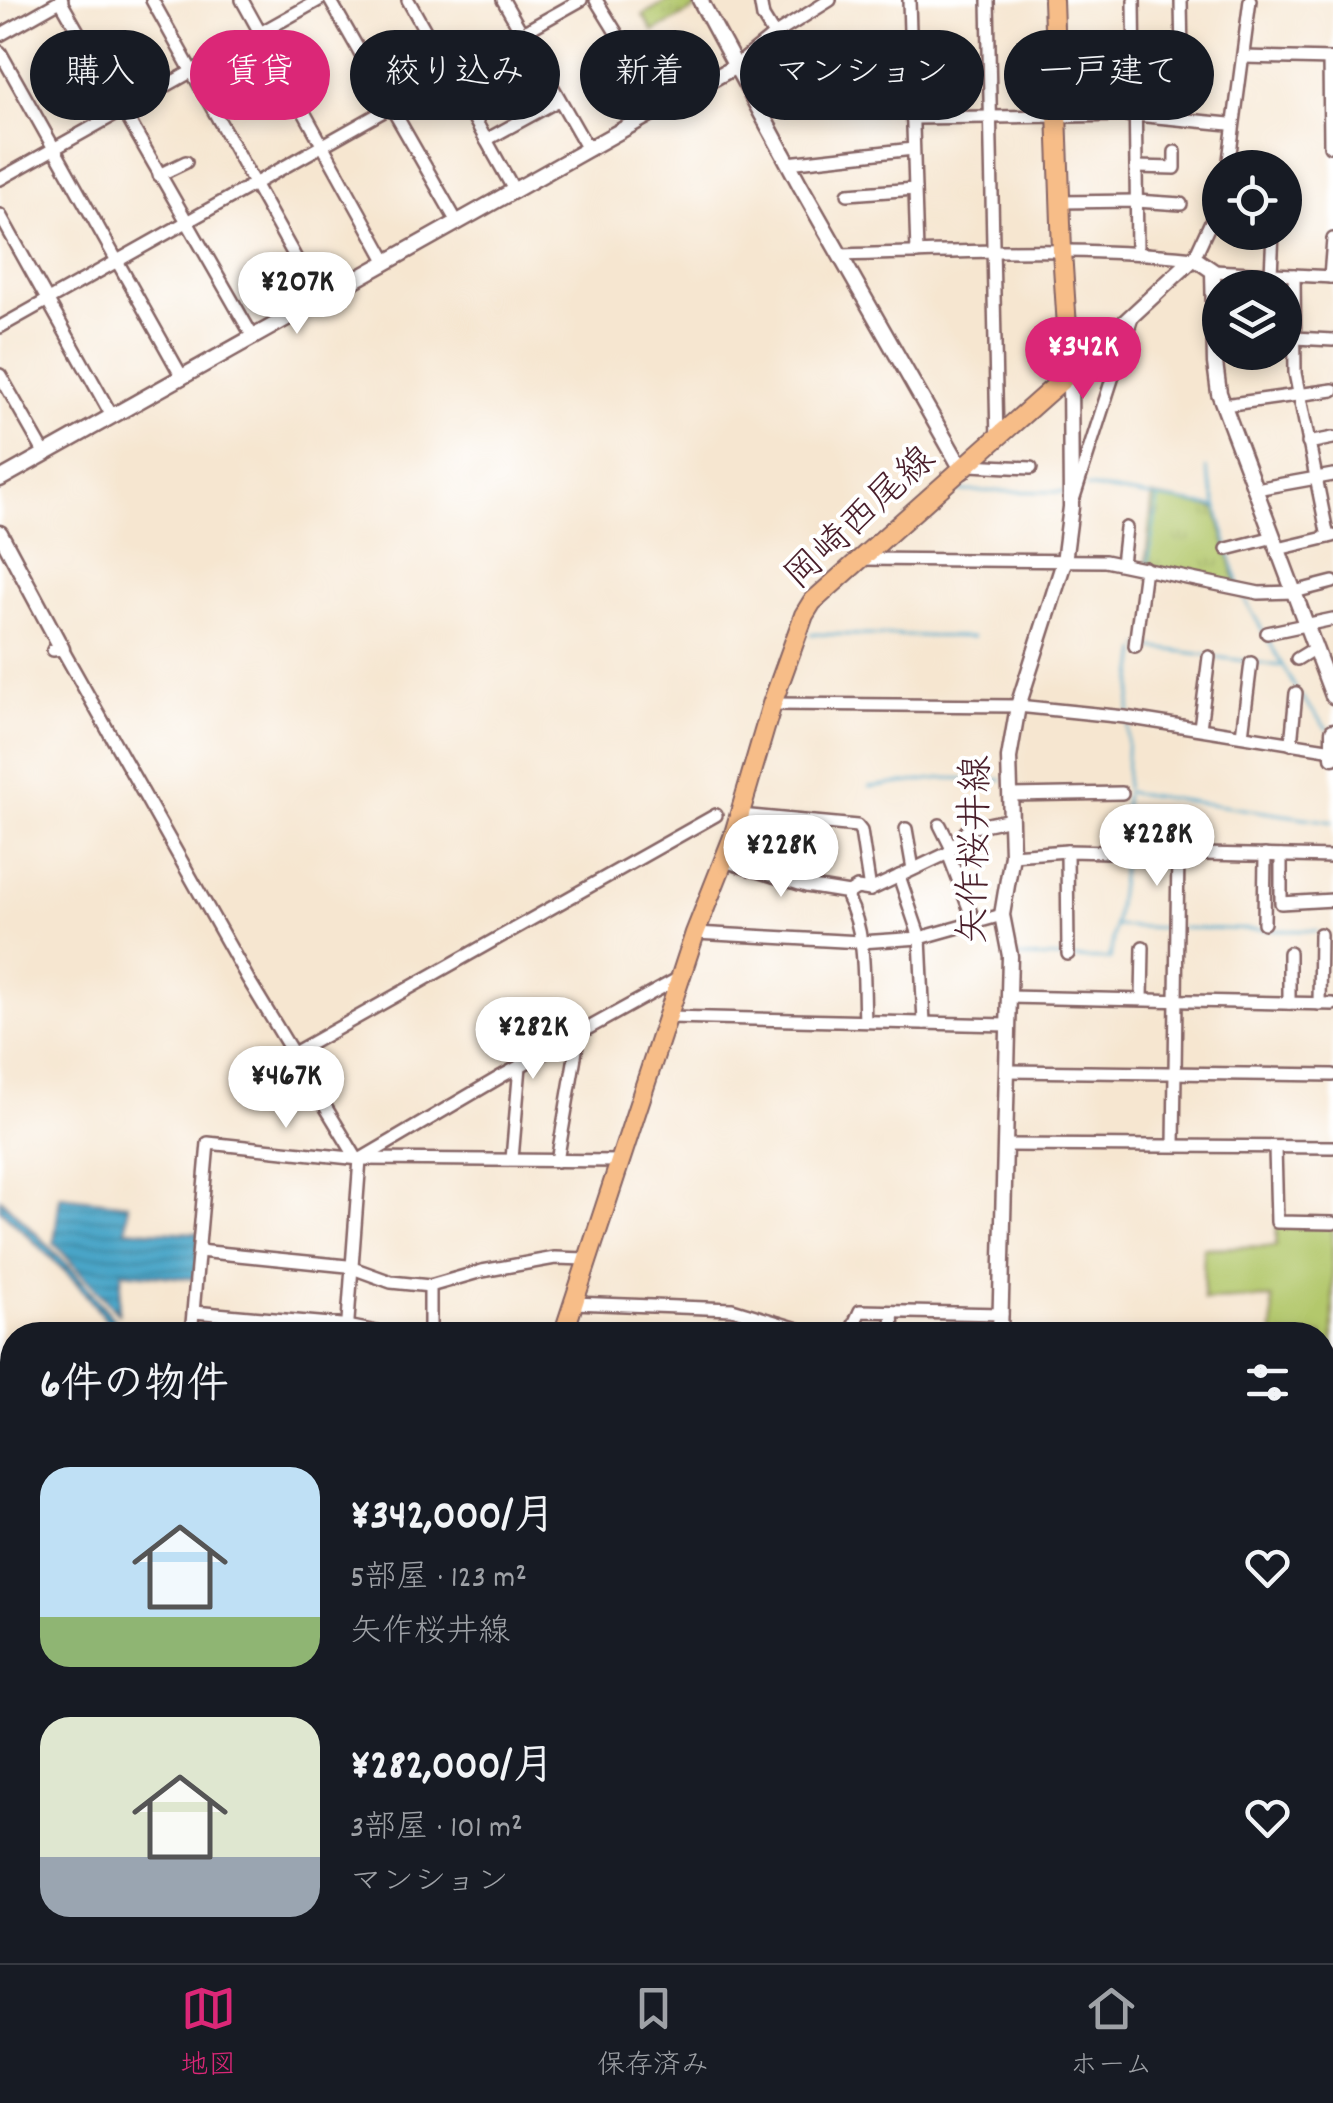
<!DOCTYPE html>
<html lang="ja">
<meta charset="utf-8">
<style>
body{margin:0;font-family:Dekko,"Klee One",sans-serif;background:#20242c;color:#f1f3f6;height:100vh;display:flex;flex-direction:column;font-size:38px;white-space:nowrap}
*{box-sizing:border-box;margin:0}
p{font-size:32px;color:#9ea1a6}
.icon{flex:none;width:55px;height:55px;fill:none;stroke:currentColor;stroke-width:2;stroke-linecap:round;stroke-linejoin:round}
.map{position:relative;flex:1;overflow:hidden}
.sheet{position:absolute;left:0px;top:1322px;width:1335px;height:642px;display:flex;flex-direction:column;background:#171b24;border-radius:40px 40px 0 0;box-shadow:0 5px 15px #0003}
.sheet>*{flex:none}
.banner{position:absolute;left:30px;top:30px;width:1275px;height:90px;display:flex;gap:20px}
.buttons{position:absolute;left:1202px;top:150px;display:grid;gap:20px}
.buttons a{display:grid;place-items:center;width:100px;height:100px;border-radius:50%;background:#171b24;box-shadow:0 5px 15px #0003;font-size:50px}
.price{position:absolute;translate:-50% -85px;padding:0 22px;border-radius:35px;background:#fff;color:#222;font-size:32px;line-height:65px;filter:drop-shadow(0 2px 5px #0008)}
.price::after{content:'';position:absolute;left:50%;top:60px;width:30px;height:22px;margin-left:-15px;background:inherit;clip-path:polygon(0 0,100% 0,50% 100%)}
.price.on{background:#db2777;color:#fff}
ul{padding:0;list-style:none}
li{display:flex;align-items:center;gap:30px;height:250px;padding:0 40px}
li span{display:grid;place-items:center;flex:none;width:280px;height:200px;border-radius:30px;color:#555}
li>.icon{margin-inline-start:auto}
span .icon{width:120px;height:120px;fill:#fffc;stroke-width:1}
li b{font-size:42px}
h2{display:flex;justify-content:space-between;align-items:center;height:120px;padding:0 40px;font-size:42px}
.tag{padding:0 35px;border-radius:45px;background:#171b24;box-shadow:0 5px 15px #0003;font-size:35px;line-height:90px}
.tag.on{background:#db2777;color:#fff}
.tabs{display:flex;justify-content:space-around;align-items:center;height:140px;border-top:2px solid #363941;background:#171b24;font-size:28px;color:#9ea1a6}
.tabs a{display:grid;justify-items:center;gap:5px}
.tabs .on{color:#db2777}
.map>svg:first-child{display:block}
.grass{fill:#b3c86c;stroke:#7e744c;stroke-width:2.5}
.park{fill:url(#park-tufts);stroke:#7e744c;stroke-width:2.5}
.water{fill:url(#water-rules);stroke:#496279;stroke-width:2.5}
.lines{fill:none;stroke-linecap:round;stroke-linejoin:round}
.stream{stroke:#48a5c7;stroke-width:2.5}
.minor-casing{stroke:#866565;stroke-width:16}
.tertiary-casing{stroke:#866565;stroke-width:19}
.primary-casing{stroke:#866565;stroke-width:22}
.minor{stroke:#fff;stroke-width:11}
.tertiary{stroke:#fff;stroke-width:14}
.primary{stroke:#f7bd88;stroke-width:18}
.labels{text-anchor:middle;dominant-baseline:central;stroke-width:8;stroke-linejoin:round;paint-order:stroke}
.street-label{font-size:38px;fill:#4a1f2b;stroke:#fff}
</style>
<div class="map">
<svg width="1333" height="1963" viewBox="0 0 1333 1963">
<defs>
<pattern id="park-tufts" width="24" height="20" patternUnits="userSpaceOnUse" patternTransform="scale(2.5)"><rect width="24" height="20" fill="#b3c86c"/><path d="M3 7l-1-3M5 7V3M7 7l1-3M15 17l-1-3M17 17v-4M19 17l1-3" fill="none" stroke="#9bab5e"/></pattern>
<pattern id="water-rules" width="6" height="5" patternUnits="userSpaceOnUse" patternTransform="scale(2.5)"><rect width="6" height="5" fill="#48a5c7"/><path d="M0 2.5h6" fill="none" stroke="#3e86a2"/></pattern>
</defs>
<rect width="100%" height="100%" fill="#fff"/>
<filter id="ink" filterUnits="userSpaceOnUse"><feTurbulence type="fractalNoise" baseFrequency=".01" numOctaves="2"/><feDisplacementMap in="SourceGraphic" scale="20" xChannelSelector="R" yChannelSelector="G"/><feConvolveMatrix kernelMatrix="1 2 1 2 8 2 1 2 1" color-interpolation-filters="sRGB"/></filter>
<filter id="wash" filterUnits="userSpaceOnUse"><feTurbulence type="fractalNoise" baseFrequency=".0048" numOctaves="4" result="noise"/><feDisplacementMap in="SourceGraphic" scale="40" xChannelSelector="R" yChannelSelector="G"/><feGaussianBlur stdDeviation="2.25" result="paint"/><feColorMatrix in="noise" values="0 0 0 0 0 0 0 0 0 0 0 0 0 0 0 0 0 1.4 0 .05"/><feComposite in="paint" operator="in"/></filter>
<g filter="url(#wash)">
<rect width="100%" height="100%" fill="#f6e6d0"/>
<path class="grass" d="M 1277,1226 L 1333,1227 L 1333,1348 L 1323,1350 L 1322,1335 L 1273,1335 L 1272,1298 L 1204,1300 L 1203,1248 L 1276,1246 Z"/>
<g class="park">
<path d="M 669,0 L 692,0 L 697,8 L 653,32 L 643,15 Z"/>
<path d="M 1153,496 L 1216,508 L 1238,588 L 1145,568 Z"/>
</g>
<g class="water">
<path d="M 60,1196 L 128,1204 L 126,1230 L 200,1233 L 196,1279 L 122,1272 L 118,1313 L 54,1243 Z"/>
<path d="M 0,1198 L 75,1272 L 127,1335 L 118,1335 L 75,1281 L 0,1209 Z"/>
</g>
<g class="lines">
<g class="stream">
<path d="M 1206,468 L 1228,546"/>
<path d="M 1087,487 L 1217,507"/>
<path d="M 955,491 L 1065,492"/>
<path d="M 1230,554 L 1239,585"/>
<path d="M 1148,565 L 1158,499"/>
<path d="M 1243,596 L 1296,689"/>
<path d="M 811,634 L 973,637"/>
<path d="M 1140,646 L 1207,655"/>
<path d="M 1215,657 L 1246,661"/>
<path d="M 1254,662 L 1280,666"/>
<path d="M 1301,696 L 1327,729"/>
<path d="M 1129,713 L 1138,651"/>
<path d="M 869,787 L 944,778 L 1002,780"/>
<path d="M 1126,788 L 1128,721"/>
<path d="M 1126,792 L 1333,822"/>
<path d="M 1124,848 L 1125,796"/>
<path d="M 1116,926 L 1173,928"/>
<path d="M 1180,928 L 1317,931"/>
<path d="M 1016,957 L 1063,958"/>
<path d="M 1071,958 L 1110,959 L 1124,856"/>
<path d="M 1322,1758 L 1328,1776"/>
<path d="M 1332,1806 L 1333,1810"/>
</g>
</g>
</g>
<g filter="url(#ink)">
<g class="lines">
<defs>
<g id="minor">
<path d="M 60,0 L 253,337"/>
<path d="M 152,0 L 319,300"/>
<path d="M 242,0 L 387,262"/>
<path d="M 330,0 L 457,222"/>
<path d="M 408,0 L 514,190"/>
<path d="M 503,0 L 588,149"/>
<path d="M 596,0 L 662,107"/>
<path d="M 760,0 L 763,17 L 774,35"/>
<path d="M 909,0 L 917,253"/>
<path d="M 988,0 L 997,441"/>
<path d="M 1134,0 L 1137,252"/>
<path d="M 1181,0 L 1183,119"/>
<path d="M 0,35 L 62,0"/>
<path d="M 0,52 L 182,377"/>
<path d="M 911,57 L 950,57"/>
<path d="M 1243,57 L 1333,59"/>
<path d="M 822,59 L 910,52"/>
<path d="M 1329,59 L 1330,146"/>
<path d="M 736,66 L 774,35 L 830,0"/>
<path d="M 1092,81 L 1135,79"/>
<path d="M 912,118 L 1136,115 L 1229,124"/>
<path d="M 486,140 L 559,100"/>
<path d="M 788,163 L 913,149"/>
<path d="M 1136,167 L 1175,168 L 1175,152"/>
<path d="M 1228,168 L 1250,0"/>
<path d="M 159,175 L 186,162"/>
<path d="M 0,179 L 319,0"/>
<path d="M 848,194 L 915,189"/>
<path d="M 1060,202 L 1136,201 L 1181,204"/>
<path d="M 0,215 L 112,416"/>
<path d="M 840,255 C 958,252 1077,246 1194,258 L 1220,202"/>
<path d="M 1213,271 L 1333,277"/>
<path d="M 1271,274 L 1273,232"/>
<path d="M 1294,275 L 1295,373 L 1328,537"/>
<path d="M 1330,277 L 1333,239"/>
<path d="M 0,327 L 581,0"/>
<path d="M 1295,338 L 1333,340"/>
<path d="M 0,375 L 45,454"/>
<path d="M 1224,405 L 1333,390"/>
<path d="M 1308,443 L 1333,438"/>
<path d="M 970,465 L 1031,468"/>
<path d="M 1256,489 L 1333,475"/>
<path d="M 1074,497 L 1133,314"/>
<path d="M 1227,549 L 1274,537"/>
<path d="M 1278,549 L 1333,536"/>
<path d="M 861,559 L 1105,561 L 1259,593 L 1294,592 L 1333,582"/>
<path d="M 1122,564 L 1126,528"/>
<path d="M 1267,633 L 1333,619"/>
<path d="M 1135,646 L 1145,568"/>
<path d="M 53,650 L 62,649 L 248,979 L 357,1159"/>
<path d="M 1297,659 L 1315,648"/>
<path d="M 772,704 L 1018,706 L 1125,717 L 1333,750"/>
<path d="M 1200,728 L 1209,657"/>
<path d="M 1242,735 L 1251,663"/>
<path d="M 1291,744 L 1296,693"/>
<path d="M 1011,795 L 1122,793"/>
<path d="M 740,815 L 857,826 L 861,831 L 870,890 L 857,888 L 849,893 L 848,899 C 867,935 863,981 865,1021"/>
<path d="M 940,825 L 952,849"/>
<path d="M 906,829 L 913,869"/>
<path d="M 1067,851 L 1068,954"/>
<path d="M 948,853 L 969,828 L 1011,819"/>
<path d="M 1012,855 L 1067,851 L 1333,857"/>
<path d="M 1281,856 L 1281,903 L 1333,900"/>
<path d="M 724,861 L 806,886 L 849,893"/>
<path d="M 899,876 L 920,938 L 924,1023"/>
<path d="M 870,890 L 948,853 L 975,924"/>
<path d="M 1264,923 L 1265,855"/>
<path d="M 695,933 L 861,942 L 920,938 L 1002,915"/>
<path d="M 1008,997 L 1333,1004"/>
<path d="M 1142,999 L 1143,947"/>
<path d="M 1289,1003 L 1289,953"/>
<path d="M 1319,1004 L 1320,934"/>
<path d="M 669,1017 L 1007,1025"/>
<path d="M 294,1053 L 716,815"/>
<path d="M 1008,1071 L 1333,1075"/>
<path d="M 1005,1145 L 1333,1147"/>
<path d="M 1174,1145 L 1178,853"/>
<path d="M 1275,1148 L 1277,1222 L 1333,1223"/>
<path d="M 361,1159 L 502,1076 L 679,978"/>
<path d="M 512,1159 L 520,1066"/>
<path d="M 557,1161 L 579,1033"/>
<path d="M 199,1251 L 347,1266 L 391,1282 L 430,1286 L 482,1271 L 555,1258 L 587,1259"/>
<path d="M 573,1303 L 732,1309 L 818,1335"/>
<path d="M 194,1312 L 342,1325 L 392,1335"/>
<path d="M 892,1312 L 893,1335"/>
<path d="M 347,1334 L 360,1159"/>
<path d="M 191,1335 L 208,1143 L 360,1159 L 621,1161"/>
<path d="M 430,1335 L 430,1286"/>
<path d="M 849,1335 L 860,1311 L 1002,1314"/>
<path d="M 1322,1351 L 1333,1350"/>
<path d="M 1322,1412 L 1333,1409"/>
<path d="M 0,1542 L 12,1542"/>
<path d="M 1322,1562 L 1329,1561"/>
<path d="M 0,1598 L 12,1599"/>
<path d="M 1322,1630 L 1333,1626"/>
<path d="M 1322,1777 L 1328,1797"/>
<path d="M 1322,1892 L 1333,1885"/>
<path d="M 0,1942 L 12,1939"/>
<path d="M 155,1963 L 155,1952"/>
<path d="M 806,1963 L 854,1952"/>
<path d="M 1287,1963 L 1287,1952"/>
</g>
<g id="tertiary">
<path d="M 700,0 L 800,185 L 963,471"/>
<path d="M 0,479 L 736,66"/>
<path d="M 0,533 L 62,649"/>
<path d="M 1333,731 L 1333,757"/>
<path d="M 1000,1335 L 1010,956 L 1002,915 L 1012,855 L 1009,758 L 1018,706 L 1064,562 L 1071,507 L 1070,373 L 1194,258 L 1213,271 L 1215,363 L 1219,393 L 1333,696"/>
<path d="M 1322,1507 L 1333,1508"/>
<path d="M 0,1742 L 12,1742"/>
<path d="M 0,1906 L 12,1918"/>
<path d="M 40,1952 L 47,1963"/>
<path d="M 986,1963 L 987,1952"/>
</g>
<g id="primary">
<path d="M 563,1335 L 695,933 L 733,837 L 772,704 L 804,615 L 812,602 L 1070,373 L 1062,251 L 1053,0"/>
<path d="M 335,1963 L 339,1952"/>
</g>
</defs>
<use href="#minor" class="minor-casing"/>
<use href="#tertiary" class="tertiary-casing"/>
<use href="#primary" class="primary-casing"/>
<use href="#minor" class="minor"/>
<use href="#tertiary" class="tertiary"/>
<use href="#primary" class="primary"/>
</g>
</g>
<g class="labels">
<g class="street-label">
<text transform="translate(862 520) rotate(-43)">岡崎西尾線</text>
<text transform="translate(978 850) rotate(-89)">矢作桜井線</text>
</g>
</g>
</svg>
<div class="buttons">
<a><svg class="icon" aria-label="locate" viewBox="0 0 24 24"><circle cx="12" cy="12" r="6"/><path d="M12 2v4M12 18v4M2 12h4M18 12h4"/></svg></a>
<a><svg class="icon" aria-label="layers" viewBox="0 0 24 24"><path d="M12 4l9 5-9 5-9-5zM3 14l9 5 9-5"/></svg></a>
</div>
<b class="price" style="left:297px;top:337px">¥207K</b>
<b class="price on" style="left:1083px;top:402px">¥342K</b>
<b class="price" style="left:1157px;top:889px">¥228K</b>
<b class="price" style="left:781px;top:900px">¥228K</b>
<b class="price" style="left:533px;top:1082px">¥282K</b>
<b class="price" style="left:286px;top:1131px">¥467K</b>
<div class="banner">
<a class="tag">購入</a>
<a class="tag on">賃貸</a>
<a class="tag">絞り込み</a>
<a class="tag">新着</a>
<a class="tag">マンション</a>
<a class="tag">一戸建て</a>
</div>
<section class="sheet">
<h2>6件の物件<svg class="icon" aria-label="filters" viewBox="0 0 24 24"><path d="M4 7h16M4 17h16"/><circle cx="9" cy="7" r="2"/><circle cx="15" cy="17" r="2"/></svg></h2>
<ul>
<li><span style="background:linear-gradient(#bfe0f5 75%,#8fb573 0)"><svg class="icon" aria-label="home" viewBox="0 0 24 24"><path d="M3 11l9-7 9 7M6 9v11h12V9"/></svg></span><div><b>¥342,000/月</b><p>5部屋 · 123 m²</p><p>矢作桜井線</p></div><svg class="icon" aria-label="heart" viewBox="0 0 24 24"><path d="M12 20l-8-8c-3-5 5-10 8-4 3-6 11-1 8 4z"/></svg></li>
<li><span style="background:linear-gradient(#dfe7d0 70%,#9aa5b1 0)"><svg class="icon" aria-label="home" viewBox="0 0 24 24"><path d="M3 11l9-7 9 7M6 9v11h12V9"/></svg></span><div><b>¥282,000/月</b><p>3部屋 · 101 m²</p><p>マンション</p></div><svg class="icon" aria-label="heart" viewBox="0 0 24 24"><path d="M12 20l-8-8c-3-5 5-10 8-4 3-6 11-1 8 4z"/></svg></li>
</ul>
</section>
</div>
<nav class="tabs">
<a class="on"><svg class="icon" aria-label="map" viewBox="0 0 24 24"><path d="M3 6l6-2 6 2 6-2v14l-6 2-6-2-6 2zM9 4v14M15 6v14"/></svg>地図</a>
<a><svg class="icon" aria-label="saved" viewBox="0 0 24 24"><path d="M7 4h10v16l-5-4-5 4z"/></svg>保存済み</a>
<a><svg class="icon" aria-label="home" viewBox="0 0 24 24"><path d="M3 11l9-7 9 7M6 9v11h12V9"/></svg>ホーム</a>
</nav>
